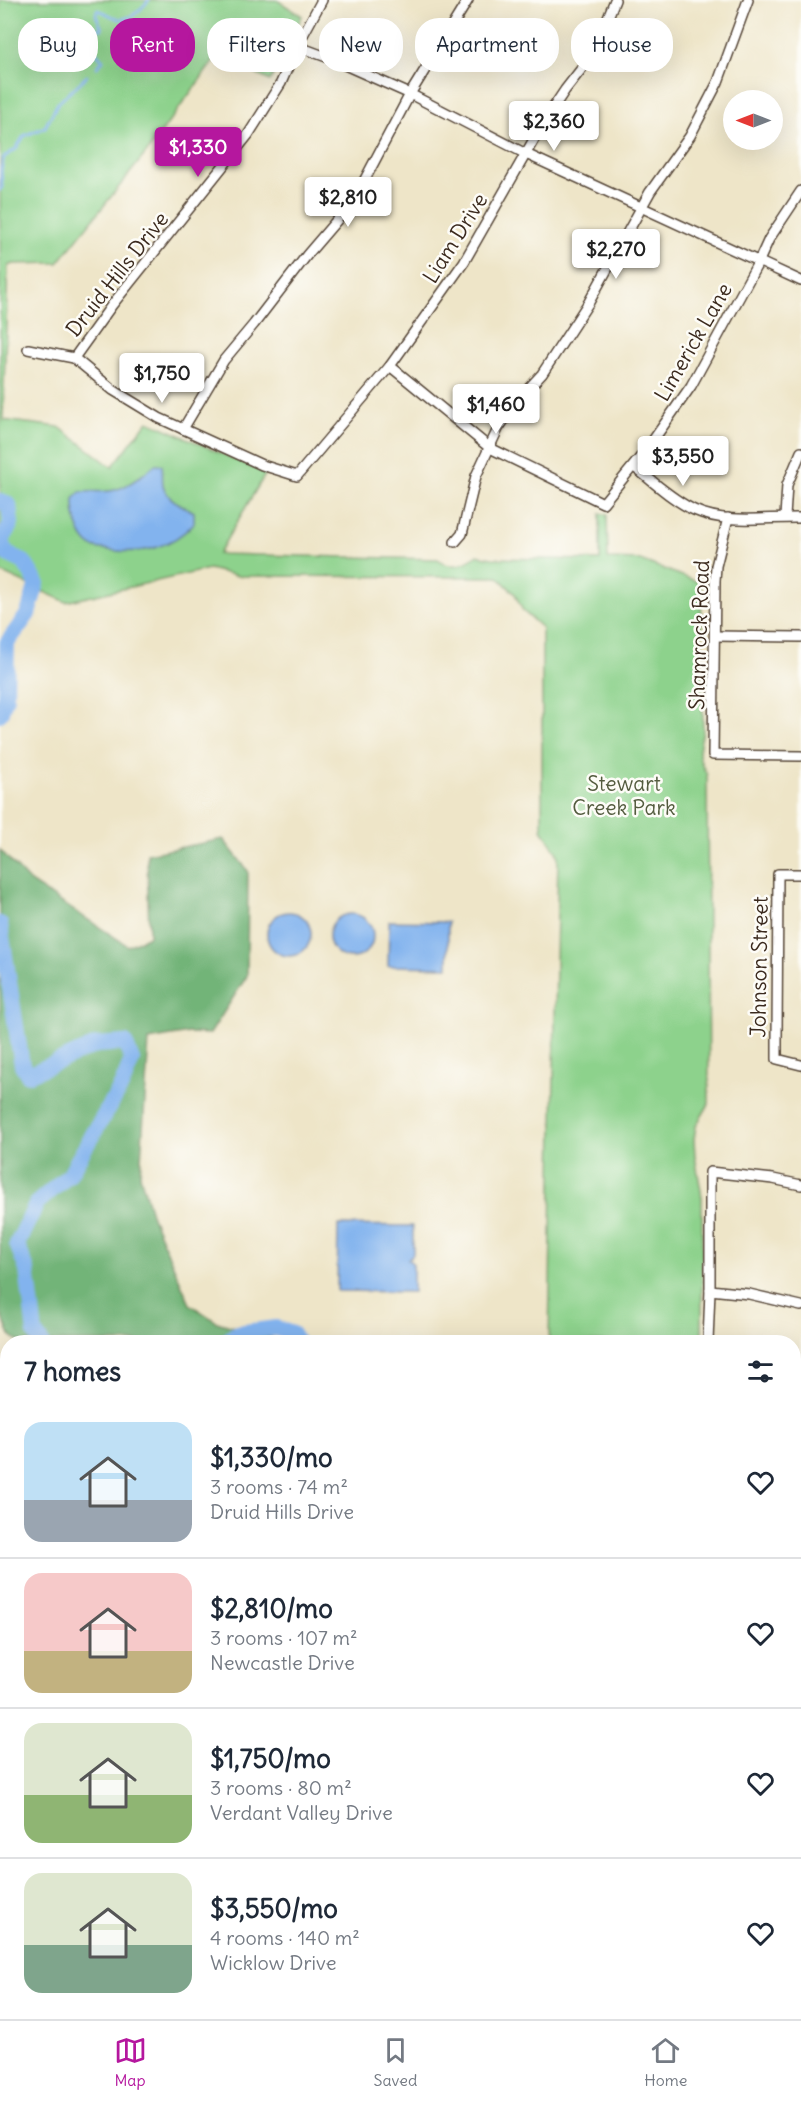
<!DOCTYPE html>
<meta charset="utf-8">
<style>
body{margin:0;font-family:Delius,sans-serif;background:#f2f2f3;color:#1f2937;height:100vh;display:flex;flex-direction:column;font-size:22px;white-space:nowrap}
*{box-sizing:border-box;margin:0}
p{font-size:20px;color:#747a83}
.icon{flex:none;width:33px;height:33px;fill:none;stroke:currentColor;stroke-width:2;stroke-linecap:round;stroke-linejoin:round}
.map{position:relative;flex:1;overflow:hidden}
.drawer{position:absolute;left:0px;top:1335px;width:801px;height:684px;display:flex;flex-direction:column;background:#fff;border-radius:24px 24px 0 0;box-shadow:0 6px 24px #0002}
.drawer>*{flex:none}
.hud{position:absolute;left:18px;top:18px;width:765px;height:54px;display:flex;gap:12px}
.needle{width:39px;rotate:270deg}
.tools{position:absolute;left:723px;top:90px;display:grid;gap:12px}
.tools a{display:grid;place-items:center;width:60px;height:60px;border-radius:50%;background:#fff;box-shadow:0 6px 24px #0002;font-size:30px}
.price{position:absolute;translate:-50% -51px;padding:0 14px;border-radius:6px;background:#fff;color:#222;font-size:20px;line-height:39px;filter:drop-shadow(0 2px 3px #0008)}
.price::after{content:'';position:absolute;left:50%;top:36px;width:18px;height:14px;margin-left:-9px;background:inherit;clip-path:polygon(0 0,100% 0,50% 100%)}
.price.on{background:#b5179e;color:#fff}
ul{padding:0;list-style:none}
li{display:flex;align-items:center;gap:18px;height:150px;padding:0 24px}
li+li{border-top:2px solid #e0e1e3}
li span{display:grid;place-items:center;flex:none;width:168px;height:120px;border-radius:18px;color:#555}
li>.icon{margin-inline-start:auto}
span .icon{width:72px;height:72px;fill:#fffc;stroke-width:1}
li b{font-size:26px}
h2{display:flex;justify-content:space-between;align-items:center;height:72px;padding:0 24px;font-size:26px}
.pill{padding:0 21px;border-radius:24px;background:#fff;box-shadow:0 6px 24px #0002;font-size:21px;line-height:54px}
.pill.on{background:#b5179e;color:#fff}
.menu{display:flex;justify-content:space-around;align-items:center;height:84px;border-top:2px solid #e0e1e3;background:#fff;font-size:16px;color:#747a83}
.menu a{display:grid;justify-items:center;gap:3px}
.menu .on{color:#b5179e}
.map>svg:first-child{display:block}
.green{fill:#8dd28c;stroke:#647e55;stroke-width:1.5}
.forest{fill:#72b478;stroke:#566f4b;stroke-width:1.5}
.water{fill:#82b3ee;stroke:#5e6e86;stroke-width:1.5}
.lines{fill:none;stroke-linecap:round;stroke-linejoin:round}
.stream{stroke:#82b3ee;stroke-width:3}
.river{stroke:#82b3ee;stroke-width:16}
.street-casing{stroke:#564638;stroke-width:12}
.secondary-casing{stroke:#564638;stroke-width:16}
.street{stroke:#fff;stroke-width:9}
.secondary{stroke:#fff;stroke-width:14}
.labels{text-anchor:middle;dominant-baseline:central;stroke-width:5;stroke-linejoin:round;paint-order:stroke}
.street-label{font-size:21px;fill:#3b2a1e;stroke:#fdfcf7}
.park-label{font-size:21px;fill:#545c3f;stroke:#fdfcf7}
</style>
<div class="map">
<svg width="801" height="2019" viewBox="0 0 801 2019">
<rect width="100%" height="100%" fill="#fdfcf7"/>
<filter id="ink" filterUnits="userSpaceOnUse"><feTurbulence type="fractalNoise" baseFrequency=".0167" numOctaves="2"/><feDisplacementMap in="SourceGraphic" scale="12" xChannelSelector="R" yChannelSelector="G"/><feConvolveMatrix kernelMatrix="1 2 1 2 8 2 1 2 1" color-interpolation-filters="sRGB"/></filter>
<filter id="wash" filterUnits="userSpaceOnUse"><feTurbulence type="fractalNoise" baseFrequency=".008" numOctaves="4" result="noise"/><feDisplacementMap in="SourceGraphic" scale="24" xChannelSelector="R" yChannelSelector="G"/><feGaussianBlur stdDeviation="1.35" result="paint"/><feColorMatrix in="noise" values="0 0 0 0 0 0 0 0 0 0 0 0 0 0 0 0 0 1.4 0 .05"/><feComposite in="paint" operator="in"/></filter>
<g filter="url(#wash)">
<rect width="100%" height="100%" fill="#eee5c8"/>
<g class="green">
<path d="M 0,0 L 277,0 L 302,16 L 270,81 L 218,55 L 150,148 L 58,263 L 13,264 L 8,266 L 3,420 L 59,427 L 112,467 L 148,421 L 266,473 L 218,554 L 438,559 C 451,571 465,564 478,555 L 492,558 L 600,560 L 600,514 L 607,514 L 608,559 L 640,560 L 701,583 L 703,731 C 698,754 696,753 707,775 L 709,1104 L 696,1126 L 694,1139 L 695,1156 L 702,1197 L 702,1342 L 549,1342 L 558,855 L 542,829 L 542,628 L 523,611 L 515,594 L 498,577 L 238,576 L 209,569 L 66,602 L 0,572 Z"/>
<path d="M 0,1608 L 8,1608 L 8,2012 L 395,2012 L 390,2019 L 0,2019 Z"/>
<path d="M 483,2012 L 596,2012 L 609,2019 L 479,2019 Z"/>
</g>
<path class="forest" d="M 223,839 L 248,871 L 247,976 L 210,1034 L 189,1033 L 149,1040 L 140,1175 L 152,1217 L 190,1304 L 217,1322 L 284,1342 L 20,1342 L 10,1335 L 0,1312 L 0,850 L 30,882 L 128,946 L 149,936 L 147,854 Z"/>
<g class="water">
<path d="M 155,465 L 162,465 C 163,471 162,478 163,485 C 167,500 182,505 194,512 L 194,523 C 172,548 140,555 109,550 C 103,549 96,549 91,546 C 78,537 73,514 74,499 L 80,492 C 90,491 99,492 109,491 C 125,490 142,475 155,465 Z"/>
<circle cx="289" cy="934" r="22"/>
<circle cx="351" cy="936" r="22"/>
<path d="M 389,921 L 448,922 L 448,967 L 388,966 Z"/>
<path d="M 338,1225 L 413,1226 L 413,1254 L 408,1259 L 413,1264 L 413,1292 L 337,1291 Z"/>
</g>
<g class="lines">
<g class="stream">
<path d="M 97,67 L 103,60 C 95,52 87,41 90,30 L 102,29 L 96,15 L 97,10 C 105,11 112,18 120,19 C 132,20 142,8 149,0"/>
<path d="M 0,190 L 2,187 L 1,170 L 4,157 L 16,149 L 24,136 L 45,127 L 58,103 L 87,76"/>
</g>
<g class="river">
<path d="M 0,501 L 9,505 L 11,523 L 1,543 L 7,554 L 24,562 L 37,583 L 28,614 L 7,643 L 6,697 L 0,714"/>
<path d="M 0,924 L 22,1065 L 28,1075 L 96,1045 L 125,1043 L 132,1060 L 122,1085 L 69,1175 L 37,1203 L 17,1244 L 27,1270 L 35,1333 L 41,1342"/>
<path d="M 226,1342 L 237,1333 L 276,1328 L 292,1334 L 297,1342"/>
<path d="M 653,2012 L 653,2019"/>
</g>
</g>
</g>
<g filter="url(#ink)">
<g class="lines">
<defs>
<g id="street">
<path d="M 297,46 L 329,58 L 410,94 L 526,154 L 801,281"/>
<path d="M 28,349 L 74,358 L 113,390 L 159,418 L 262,465 L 297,476 L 390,366 L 464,262 L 545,120 L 565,90 L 593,54 L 615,0"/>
<path d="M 74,358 L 112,305 L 248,135 L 281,83 L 297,46 L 322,0"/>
<path d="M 390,366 L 490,448 L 603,503 L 647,449 L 691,386 L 759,261 L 769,239 L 801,191"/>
<path d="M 183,429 L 224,360 L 254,324 L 307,255 L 337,220 L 363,183 L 410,94 L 468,0"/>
<path d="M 634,467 C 653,481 672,500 694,510 C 727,525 767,517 801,518"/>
<path d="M 785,517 L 787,485 L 801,452"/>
<path d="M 728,518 L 716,566 L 715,581 L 713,755 L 801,756"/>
<path d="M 455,542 L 462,534 L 476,476 L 498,429 L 517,401 L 542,374 L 589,302 L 650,192 L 690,136 L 718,82 L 748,0"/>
<path d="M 715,636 L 801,637"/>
<path d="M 801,874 L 778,874 L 777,1040 L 777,1059 L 801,1065"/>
<path d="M 710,1290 L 749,1294 L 801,1306"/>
<path d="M 708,1342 L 710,1290 L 710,1172 L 773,1179 L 801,1185"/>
<path d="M 794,1425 L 801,1428"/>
<path d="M 794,1737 L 801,1748"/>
<path d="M 794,1825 L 801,1819"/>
<path d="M 794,1969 L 801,1964"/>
<path d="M 702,2012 L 708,2019"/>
<path d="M 723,2019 L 733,2012"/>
</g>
<g id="secondary">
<path d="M 0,1594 L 8,1594"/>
<path d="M 794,1691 L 801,1686"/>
<path d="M 794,1726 L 801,1721"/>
<path d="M 408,2019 L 413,2012"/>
<path d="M 447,2019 L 452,2012"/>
</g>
</defs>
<use href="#street" class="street-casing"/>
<use href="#secondary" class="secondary-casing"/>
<use href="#street" class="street"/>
<use href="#secondary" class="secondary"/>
</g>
</g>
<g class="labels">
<g class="street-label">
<text transform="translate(455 238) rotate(-58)">Liam Drive</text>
<text transform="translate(117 274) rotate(-52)">Druid Hills Drive</text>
<text transform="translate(693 342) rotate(-60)">Limerick Lane</text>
<text transform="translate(699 635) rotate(-88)">Shamrock Road</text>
<text transform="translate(759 967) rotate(-89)">Johnson Street</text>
</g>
<g class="park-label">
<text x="624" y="783">Stewart<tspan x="624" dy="24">Creek Park</tspan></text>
</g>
</g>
</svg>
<div class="tools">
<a><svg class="needle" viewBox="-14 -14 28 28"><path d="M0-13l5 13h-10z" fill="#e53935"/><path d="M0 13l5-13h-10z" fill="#747a83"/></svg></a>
</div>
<b class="price" style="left:554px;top:152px">$2,360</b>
<b class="price on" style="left:198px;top:178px">$1,330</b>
<b class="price" style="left:348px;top:228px">$2,810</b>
<b class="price" style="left:616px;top:280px">$2,270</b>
<b class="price" style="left:162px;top:404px">$1,750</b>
<b class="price" style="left:496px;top:435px">$1,460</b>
<b class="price" style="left:683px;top:487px">$3,550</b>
<div class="hud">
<a class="pill">Buy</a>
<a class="pill on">Rent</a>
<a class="pill">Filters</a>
<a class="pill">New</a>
<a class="pill">Apartment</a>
<a class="pill">House</a>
</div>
<section class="drawer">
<h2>7 homes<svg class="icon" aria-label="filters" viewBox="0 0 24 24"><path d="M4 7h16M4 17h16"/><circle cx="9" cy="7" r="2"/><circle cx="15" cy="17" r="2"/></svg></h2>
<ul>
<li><span style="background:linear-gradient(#bfe0f5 65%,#9aa5b1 0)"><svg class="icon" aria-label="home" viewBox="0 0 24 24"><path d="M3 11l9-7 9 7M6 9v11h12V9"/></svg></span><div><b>$1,330/mo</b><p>3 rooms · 74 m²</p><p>Druid Hills Drive</p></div><svg class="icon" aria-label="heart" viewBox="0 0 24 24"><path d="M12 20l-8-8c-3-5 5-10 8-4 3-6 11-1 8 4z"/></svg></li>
<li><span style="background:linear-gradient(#f6c9c9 65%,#c2b280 0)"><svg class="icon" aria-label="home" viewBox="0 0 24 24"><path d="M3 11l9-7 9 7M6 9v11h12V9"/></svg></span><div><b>$2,810/mo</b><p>3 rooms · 107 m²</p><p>Newcastle Drive</p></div><svg class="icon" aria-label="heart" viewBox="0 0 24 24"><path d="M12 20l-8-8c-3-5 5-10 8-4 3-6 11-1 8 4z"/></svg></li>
<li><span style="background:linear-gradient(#dfe7d0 60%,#8fb573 0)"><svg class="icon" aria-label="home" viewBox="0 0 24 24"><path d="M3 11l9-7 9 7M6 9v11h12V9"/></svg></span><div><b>$1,750/mo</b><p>3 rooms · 80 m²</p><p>Verdant Valley Drive</p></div><svg class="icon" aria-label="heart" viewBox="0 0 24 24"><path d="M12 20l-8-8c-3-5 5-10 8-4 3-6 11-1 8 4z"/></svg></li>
<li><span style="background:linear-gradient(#dfe7d0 60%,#7fa58c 0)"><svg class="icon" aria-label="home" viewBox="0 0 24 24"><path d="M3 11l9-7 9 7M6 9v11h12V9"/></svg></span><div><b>$3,550/mo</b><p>4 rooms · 140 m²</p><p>Wicklow Drive</p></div><svg class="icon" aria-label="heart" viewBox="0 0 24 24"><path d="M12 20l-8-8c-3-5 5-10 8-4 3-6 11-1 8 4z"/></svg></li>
</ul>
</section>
</div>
<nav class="menu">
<a class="on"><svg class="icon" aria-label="map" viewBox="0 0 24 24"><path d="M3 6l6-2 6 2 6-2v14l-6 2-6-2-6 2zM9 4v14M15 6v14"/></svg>Map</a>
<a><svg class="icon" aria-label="saved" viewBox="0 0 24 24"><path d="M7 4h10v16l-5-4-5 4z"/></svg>Saved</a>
<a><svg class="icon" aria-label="home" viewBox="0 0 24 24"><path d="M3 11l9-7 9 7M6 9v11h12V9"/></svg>Home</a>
</nav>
